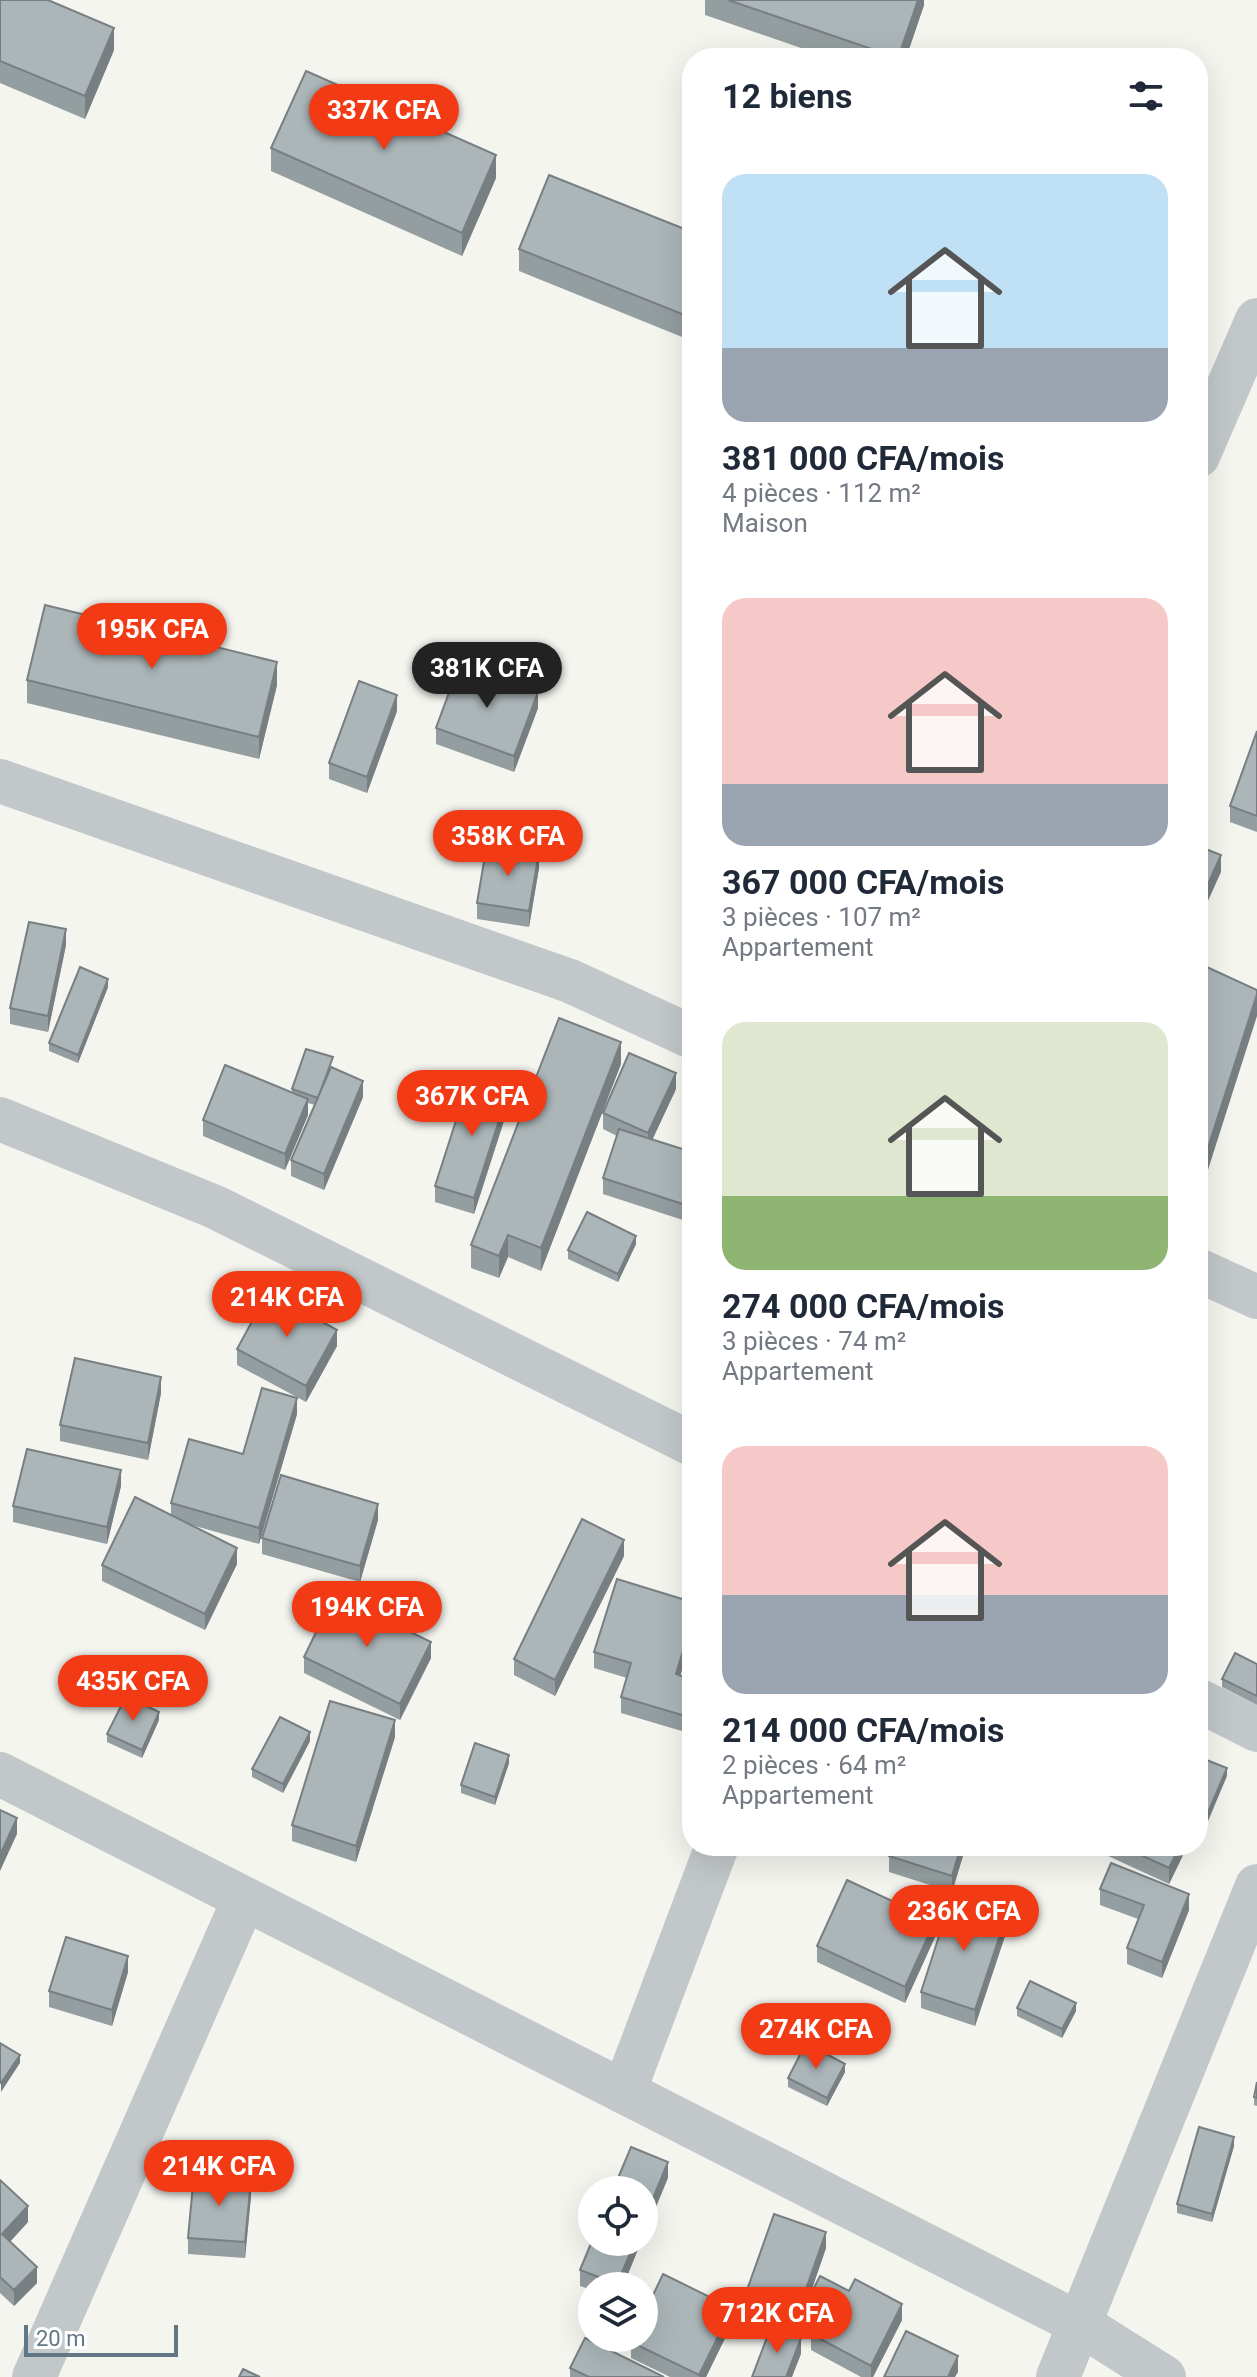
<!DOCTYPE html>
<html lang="fr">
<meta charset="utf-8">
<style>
body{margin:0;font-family:Roboto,sans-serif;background:#f2f2f3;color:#1f2937;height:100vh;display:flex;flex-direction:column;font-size:30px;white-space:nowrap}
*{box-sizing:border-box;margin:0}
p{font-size:26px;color:#747a83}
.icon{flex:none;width:44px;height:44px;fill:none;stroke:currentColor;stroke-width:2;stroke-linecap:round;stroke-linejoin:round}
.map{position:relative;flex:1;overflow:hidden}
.sheet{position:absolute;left:682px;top:48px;width:526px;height:1808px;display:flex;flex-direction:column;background:#fff;border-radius:32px;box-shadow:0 8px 32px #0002}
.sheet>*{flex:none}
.tools{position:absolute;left:578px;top:2176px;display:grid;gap:16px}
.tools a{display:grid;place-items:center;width:80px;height:80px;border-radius:50%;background:#fff;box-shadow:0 8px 32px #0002;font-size:40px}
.scale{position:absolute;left:24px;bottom:20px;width:154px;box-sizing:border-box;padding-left:8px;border:4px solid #617784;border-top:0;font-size:22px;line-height:28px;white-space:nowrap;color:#617784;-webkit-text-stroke:6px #fff;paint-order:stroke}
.price{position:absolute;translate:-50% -68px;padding:0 18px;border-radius:28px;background:#f23b14;color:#fff;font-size:26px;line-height:52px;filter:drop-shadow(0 2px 4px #0008)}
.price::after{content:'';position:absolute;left:50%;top:48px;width:24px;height:18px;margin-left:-12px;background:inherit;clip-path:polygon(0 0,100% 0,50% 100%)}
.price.selected{background:#222;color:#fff}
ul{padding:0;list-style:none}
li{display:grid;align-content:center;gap:16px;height:424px;padding:0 40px}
li span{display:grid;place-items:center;height:248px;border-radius:24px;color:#555}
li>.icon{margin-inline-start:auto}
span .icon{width:144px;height:144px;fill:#fffc;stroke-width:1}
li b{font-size:34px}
h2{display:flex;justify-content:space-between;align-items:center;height:96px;padding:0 40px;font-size:34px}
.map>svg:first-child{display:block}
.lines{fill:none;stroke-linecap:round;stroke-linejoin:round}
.minor{stroke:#c2c7c9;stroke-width:44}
.wall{fill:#949d9f}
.shaded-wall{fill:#787f82}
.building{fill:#acb6b9;stroke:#787f82;stroke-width:2}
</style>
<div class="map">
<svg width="1257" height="2377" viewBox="0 0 1257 2377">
<rect width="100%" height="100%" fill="#f5f5f0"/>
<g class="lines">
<g class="minor">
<path d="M 1198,456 L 1257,320"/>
<path d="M 0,781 L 570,981 L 692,1037"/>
<path d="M 0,1119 L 215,1207 L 692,1444"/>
<path d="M 1198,1270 L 1257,1297"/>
<path d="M 1198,1700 L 1257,1730"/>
<path d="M 0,1774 L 1080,2324 L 1164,2377"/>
<path d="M 624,2092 L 717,1846"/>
<path d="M 34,2377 L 244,1899"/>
<path d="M 1058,2377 L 1257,1886"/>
</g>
</g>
<g class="wall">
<path d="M 0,0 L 114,50 L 85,119 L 0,83 Z"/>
<path d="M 705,0 L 924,0 L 924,5 L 906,58 L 830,58 L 705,15 Z"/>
<path d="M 271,148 L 496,178 L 462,256 L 271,171 Z"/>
<path d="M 692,232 L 692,341 L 519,271 L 519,249 Z"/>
<path d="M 27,680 L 277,685 L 259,759 L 27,703 Z"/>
<path d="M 538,708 L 514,772 L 436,744 L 436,728 Z"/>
<path d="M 397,711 L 367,793 L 329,779 L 329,763 Z"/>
<path d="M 1257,731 L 1257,832 L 1230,822 L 1230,806 Z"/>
<path d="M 539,868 L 529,927 L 477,919 L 477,903 Z"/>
<path d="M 66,945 L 48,1032 L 10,1024 L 10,1008 Z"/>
<path d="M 1198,963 L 1257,990 L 1206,1176 L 1198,1174 Z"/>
<path d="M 108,987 L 78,1063 L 49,1051 L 49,1043 Z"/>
<path d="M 621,1064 L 541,1271 L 508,1257 L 499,1278 L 471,1268 L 471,1245 Z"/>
<path d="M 333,1066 L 332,1068 L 363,1097 L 324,1190 L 291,1176 L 291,1160 L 315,1105 L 308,1103 L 308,1115 L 285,1170 L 203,1136 L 203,1120 L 292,1092 L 292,1089 Z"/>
<path d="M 676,1089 L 652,1140 L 692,1152 L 692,1223 L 603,1194 L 603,1178 L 617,1136 L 603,1129 L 603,1113 Z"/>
<path d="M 509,1105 L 474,1214 L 435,1202 L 435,1186 Z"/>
<path d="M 636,1244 L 618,1282 L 568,1259 L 568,1250 Z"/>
<path d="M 337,1346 L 306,1402 L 237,1365 L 237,1349 Z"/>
<path d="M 161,1393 L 148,1460 L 60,1441 L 60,1425 Z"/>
<path d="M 297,1414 L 259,1544 L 188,1524 L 237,1564 L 205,1630 L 102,1581 L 102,1565 L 171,1515 L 171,1503 L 243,1454 Z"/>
<path d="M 121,1486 L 107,1544 L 13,1522 L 13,1506 Z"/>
<path d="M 378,1520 L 360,1582 L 262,1554 L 262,1538 Z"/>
<path d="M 624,1556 L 555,1696 L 514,1675 L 514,1659 Z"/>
<path d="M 692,1602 L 692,1637 L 680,1676 L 692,1680 L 692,1734 L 621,1713 L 621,1697 L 627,1678 L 594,1668 L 594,1652 Z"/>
<path d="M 304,1657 L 431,1658 L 400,1720 L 304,1673 Z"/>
<path d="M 1257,1664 L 1257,1705 L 1222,1687 L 1222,1679 Z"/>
<path d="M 159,1720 L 142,1758 L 107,1742 L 107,1734 Z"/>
<path d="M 395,1737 L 356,1862 L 292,1841 L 292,1825 Z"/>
<path d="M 310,1741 L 283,1793 L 252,1777 L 252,1769 Z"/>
<path d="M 509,1763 L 495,1805 L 461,1793 L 461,1785 Z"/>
<path d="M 892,1846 L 966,1846 L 952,1892 L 889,1872 L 889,1856 Z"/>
<path d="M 1095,1846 L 1185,1846 L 1185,1851 L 1169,1884 L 1095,1850 Z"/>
<path d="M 1100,1889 L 1189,1910 L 1162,1978 L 1127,1964 L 1127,1948 L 1138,1919 L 1100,1905 Z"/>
<path d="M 1007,1930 L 975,2026 L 921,2008 L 921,1992 Z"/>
<path d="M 935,1937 L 905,2003 L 817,1962 L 817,1946 Z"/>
<path d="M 128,1972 L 112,2026 L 49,2007 L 49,1991 Z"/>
<path d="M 1017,2008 L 1076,2011 L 1062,2038 L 1017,2016 Z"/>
<path d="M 845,2072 L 827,2106 L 788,2087 L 788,2078 Z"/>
<path d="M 1257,2082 L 1257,2106 L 1254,2105 L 1254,2097 Z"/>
<path d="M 1234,2146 L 1212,2222 L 1177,2213 L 1177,2204 Z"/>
<path d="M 0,2180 L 28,2222 L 10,2242 L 37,2283 L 14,2306 L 0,2293 Z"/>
<path d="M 251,2196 L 245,2258 L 188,2254 L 188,2238 Z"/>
<path d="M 641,2242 L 623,2286 L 592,2286 L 592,2290 L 580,2286 L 580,2270 Z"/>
<path d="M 826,2248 L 807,2303 L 902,2320 L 873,2377 L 861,2377 L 811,2350 L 811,2339 L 799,2333 L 799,2325 L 747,2306 L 747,2290 Z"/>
<path d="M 732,2324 L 706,2377 L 670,2377 L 631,2358 L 631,2342 Z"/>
<path d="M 570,2368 L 664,2377 L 570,2377 Z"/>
</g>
<g class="shaded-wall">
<path d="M 918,0 L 924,0 L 924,5 L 906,58 L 898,58 Z"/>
<path d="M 114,28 L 114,50 L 85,119 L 85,96 Z"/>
<path d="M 496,155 L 496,178 L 462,256 L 462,233 Z"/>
<path d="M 277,662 L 277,685 L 259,759 L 259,737 Z"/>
<path d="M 538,692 L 538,708 L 514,772 L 514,756 Z"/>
<path d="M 397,695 L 397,711 L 367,793 L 367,777 Z"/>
<path d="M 539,852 L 539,868 L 529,927 L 529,911 Z"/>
<path d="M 1221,855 L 1221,872 L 1198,923 L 1198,907 Z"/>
<path d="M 66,929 L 66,945 L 48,1032 L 48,1016 Z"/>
<path d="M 108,979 L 108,987 L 78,1063 L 78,1055 Z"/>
<path d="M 1257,994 L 1257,1016 L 1206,1176 L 1206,1154 Z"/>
<path d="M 621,1042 L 621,1064 L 541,1271 L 541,1248 Z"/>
<path d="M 676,1073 L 676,1089 L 648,1149 L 648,1133 Z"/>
<path d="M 363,1081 L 363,1097 L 324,1190 L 324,1174 Z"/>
<path d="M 509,1089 L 509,1105 L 474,1214 L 474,1198 Z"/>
<path d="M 308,1099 L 308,1115 L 285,1170 L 285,1154 Z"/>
<path d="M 508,1235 L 508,1257 L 499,1278 L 499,1256 Z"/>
<path d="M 636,1236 L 636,1244 L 618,1282 L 618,1274 Z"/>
<path d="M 337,1330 L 337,1346 L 306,1402 L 306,1386 Z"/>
<path d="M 161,1377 L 161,1393 L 148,1460 L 148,1443 Z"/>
<path d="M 297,1398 L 297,1414 L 259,1544 L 259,1528 Z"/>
<path d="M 121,1470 L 121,1486 L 107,1544 L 107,1527 Z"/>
<path d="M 378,1504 L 378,1520 L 360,1582 L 360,1566 Z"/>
<path d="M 624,1540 L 624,1556 L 555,1696 L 555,1680 Z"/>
<path d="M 237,1548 L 237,1564 L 205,1630 L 205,1614 Z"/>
<path d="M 692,1621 L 692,1637 L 676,1690 L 676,1674 Z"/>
<path d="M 431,1642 L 431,1658 L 400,1720 L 400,1704 Z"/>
<path d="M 159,1712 L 159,1720 L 142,1758 L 142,1750 Z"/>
<path d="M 395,1720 L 395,1737 L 356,1862 L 356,1846 Z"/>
<path d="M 310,1732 L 310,1741 L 283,1793 L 283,1784 Z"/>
<path d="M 509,1755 L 509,1763 L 495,1805 L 495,1797 Z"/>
<path d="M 1227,1768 L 1227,1776 L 1198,1845 L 1198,1836 Z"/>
<path d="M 17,1818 L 17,1834 L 0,1871 L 0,1855 Z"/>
<path d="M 961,1846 L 966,1846 L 952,1892 L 952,1876 Z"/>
<path d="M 1180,1846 L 1185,1846 L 1185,1851 L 1169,1884 L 1169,1868 Z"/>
<path d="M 1189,1894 L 1189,1910 L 1162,1978 L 1162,1962 Z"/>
<path d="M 1007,1914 L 1007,1930 L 975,2026 L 975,2010 Z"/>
<path d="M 935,1921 L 935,1937 L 905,2003 L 905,1987 Z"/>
<path d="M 128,1956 L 128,1972 L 112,2026 L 112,2010 Z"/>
<path d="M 1076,2003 L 1076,2011 L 1062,2038 L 1062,2029 Z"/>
<path d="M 20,2055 L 20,2063 L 1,2092 L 1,2083 Z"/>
<path d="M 845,2064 L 845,2072 L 827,2106 L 827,2098 Z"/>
<path d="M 1234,2137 L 1234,2146 L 1212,2222 L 1212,2214 Z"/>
<path d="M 668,2162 L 668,2178 L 644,2236 L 644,2220 Z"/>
<path d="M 251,2180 L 251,2196 L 245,2258 L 245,2242 Z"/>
<path d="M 28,2206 L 28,2222 L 2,2250 L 2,2234 Z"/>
<path d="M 826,2232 L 826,2248 L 802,2318 L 799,2317 L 799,2325 L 799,2309 Z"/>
<path d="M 635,2242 L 641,2242 L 623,2286 L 617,2286 Z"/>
<path d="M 37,2267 L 37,2283 L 14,2306 L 14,2290 Z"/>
<path d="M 902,2304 L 902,2320 L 873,2377 L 871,2377 L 871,2366 Z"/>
<path d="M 732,2308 L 732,2324 L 706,2377 L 699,2377 Z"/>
<path d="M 801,2338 L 801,2354 L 792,2377 L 786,2377 Z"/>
<path d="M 958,2356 L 958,2372 L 955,2377 L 948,2377 Z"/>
</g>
<g class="building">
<path d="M 0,0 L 48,0 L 114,28 L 85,96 L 0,61 Z"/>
<path d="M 728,0 L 918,0 L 898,58 Z"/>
<path d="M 306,71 L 496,155 L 462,233 L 271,148 Z"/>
<path d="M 549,175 L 692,232 L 692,318 L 519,249 Z"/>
<path d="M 45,605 L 277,662 L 259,737 L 27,680 Z"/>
<path d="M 460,663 L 538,692 L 514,756 L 436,728 Z"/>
<path d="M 359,681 L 397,695 L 367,777 L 329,763 Z"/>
<path d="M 1257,731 L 1257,816 L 1230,806 Z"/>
<path d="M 487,844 L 539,852 L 529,911 L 477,903 Z"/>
<path d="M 1198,846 L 1221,855 L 1198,907 Z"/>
<path d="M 29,922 L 66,929 L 48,1016 L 10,1008 Z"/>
<path d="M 1198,963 L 1257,990 L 1257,994 L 1206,1154 L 1198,1151 Z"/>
<path d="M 80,967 L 108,979 L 78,1055 L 49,1043 Z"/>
<path d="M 559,1018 L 621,1042 L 541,1248 L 508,1235 L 499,1256 L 471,1245 Z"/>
<path d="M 306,1049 L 333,1057 L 318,1098 L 292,1089 Z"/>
<path d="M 629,1053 L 676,1073 L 648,1133 L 603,1113 Z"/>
<path d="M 225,1065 L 308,1099 L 285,1154 L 203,1120 Z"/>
<path d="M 331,1067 L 363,1081 L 324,1174 L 291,1160 Z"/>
<path d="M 470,1077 L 509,1089 L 474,1198 L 435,1186 Z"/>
<path d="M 619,1129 L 692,1152 L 692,1207 L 603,1178 Z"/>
<path d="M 587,1212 L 636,1236 L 618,1274 L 568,1250 Z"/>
<path d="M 268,1292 L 337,1330 L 306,1386 L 237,1349 Z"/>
<path d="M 75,1358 L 161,1377 L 148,1443 L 60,1425 Z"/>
<path d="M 262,1388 L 297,1398 L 259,1528 L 171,1503 L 189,1439 L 243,1454 Z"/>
<path d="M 27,1449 L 121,1470 L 107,1527 L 13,1506 Z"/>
<path d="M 281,1475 L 378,1504 L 360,1566 L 262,1538 Z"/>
<path d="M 135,1497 L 237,1548 L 205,1614 L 102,1565 Z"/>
<path d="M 582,1519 L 624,1540 L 555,1680 L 514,1659 Z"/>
<path d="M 617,1579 L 692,1602 L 692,1621 L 676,1674 L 692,1680 L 692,1718 L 621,1697 L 631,1663 L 594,1652 Z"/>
<path d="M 334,1595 L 431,1642 L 400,1704 L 304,1657 Z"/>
<path d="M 1235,1653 L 1257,1664 L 1257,1696 L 1222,1679 Z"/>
<path d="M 126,1696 L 159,1712 L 142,1750 L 107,1734 Z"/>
<path d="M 330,1701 L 395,1720 L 356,1846 L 292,1825 Z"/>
<path d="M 280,1717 L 310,1732 L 283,1784 L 252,1769 Z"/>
<path d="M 475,1743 L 509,1755 L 495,1797 L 461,1785 Z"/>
<path d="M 1204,1759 L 1227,1768 L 1198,1836 L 1198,1773 Z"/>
<path d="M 0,1810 L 17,1818 L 0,1855 Z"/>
<path d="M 892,1846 L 961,1846 L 952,1876 L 889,1856 Z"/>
<path d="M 1121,1846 L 1180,1846 L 1169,1868 Z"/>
<path d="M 1111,1863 L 1189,1894 L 1162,1962 L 1127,1948 L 1144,1905 L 1100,1889 Z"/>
<path d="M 847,1880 L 935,1921 L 905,1987 L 817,1946 Z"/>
<path d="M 952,1896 L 1007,1914 L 975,2010 L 921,1992 Z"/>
<path d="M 66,1937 L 128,1956 L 112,2010 L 49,1991 Z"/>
<path d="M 1030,1981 L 1076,2003 L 1062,2029 L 1017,2008 Z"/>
<path d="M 0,2043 L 20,2055 L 1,2083 L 0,2082 Z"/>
<path d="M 806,2043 L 845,2064 L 827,2098 L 788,2078 Z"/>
<path d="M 1257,2082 L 1257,2098 L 1254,2097 Z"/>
<path d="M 1199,2127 L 1234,2137 L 1212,2214 L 1177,2204 Z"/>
<path d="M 631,2147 L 668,2162 L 644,2220 L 644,2190 L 613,2190 Z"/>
<path d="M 194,2174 L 251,2180 L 245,2242 L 188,2238 Z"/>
<path d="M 0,2180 L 28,2206 L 2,2234 L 37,2267 L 14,2290 L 0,2277 Z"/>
<path d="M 774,2214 L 826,2232 L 799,2309 L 747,2290 Z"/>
<path d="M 592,2241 L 592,2242 L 635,2242 L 617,2284 L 580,2270 Z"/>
<path d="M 663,2274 L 732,2308 L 699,2375 L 631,2342 L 633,2338 L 644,2338 L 644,2314 Z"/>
<path d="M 820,2276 L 849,2291 L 855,2279 L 902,2304 L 871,2366 L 811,2334 L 815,2326 L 799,2317 Z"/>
<path d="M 771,2327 L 801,2338 L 786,2377 L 752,2377 Z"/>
<path d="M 906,2331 L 958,2356 L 948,2377 L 884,2377 Z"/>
<path d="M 585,2338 L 664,2377 L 589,2377 L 570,2368 Z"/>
<path d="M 243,2369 L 260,2377 L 239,2377 Z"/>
</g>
</svg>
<div class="tools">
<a><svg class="icon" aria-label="locate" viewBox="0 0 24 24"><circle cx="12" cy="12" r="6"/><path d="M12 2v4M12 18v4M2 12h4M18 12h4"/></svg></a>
<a><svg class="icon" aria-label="layers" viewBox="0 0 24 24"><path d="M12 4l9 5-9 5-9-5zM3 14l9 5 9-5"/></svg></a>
</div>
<div class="scale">20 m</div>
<b class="price" style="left:384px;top:152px">337K CFA</b>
<b class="price" style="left:152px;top:671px">195K CFA</b>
<b class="price selected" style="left:487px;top:710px">381K CFA</b>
<b class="price" style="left:508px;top:878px">358K CFA</b>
<b class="price" style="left:472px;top:1138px">367K CFA</b>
<b class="price" style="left:287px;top:1339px">214K CFA</b>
<b class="price" style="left:367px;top:1649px">194K CFA</b>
<b class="price" style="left:133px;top:1723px">435K CFA</b>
<b class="price" style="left:964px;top:1953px">236K CFA</b>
<b class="price" style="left:816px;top:2071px">274K CFA</b>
<b class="price" style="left:219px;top:2208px">214K CFA</b>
<b class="price" style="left:777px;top:2355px">712K CFA</b>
<section class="sheet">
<h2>12 biens<svg class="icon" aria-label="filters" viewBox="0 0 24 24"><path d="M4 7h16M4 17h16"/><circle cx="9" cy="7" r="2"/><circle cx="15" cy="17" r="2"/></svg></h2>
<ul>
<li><span style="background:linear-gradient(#bfe0f5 70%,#9aa5b1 0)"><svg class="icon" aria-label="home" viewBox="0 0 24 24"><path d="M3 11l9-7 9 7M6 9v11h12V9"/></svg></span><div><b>381 000 CFA/mois</b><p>4 pièces · 112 m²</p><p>Maison</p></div></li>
<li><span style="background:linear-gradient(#f6c9c9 75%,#9aa5b1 0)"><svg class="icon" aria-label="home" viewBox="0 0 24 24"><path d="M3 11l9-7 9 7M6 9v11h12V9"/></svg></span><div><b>367 000 CFA/mois</b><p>3 pièces · 107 m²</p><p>Appartement</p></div></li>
<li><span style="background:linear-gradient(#dfe7d0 70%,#8fb573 0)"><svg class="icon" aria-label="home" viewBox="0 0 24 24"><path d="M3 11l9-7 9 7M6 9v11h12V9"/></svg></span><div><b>274 000 CFA/mois</b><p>3 pièces · 74 m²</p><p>Appartement</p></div></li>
<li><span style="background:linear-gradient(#f6c9c9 60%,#9aa5b1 0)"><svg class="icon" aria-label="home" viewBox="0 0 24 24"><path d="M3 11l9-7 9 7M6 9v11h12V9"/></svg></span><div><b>214 000 CFA/mois</b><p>2 pièces · 64 m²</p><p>Appartement</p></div></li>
</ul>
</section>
</div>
